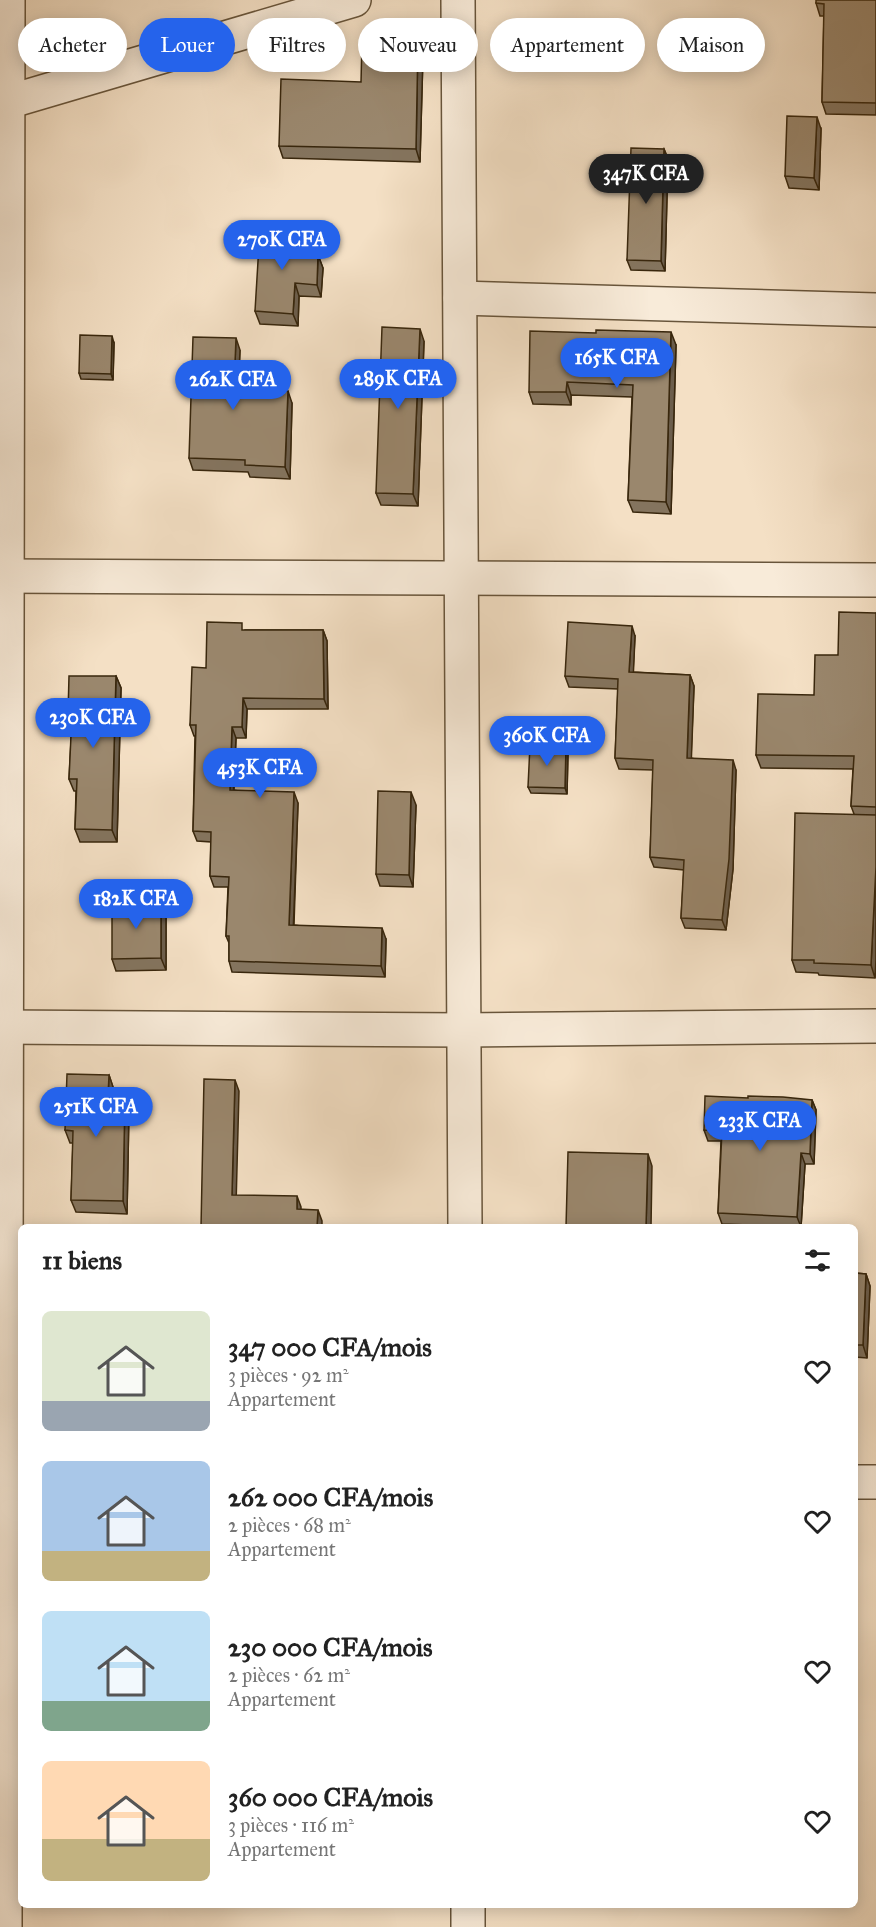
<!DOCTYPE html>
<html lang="fr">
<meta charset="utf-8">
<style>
body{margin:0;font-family:"IM FELL Great Primer",serif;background:#f2f2f2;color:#222;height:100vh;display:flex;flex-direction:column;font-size:22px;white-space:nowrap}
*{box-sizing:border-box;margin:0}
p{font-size:20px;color:#767676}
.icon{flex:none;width:33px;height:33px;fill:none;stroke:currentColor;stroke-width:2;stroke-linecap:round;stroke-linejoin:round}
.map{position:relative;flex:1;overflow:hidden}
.details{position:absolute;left:18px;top:1224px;width:840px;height:684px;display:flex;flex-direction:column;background:#fff;border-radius:9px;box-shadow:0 3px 15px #0003}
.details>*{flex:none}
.banner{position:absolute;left:18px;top:18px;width:840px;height:54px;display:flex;gap:12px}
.price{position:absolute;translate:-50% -51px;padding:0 14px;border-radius:21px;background:#2563eb;color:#fff;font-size:20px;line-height:39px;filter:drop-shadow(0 2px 3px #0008)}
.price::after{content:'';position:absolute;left:50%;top:36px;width:18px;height:14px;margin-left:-9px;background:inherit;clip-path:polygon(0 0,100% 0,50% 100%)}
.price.on{background:#222;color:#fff}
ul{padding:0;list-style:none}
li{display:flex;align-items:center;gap:18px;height:150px;padding:0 24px}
li span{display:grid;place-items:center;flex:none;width:168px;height:120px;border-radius:9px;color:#555}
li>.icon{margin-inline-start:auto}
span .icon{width:72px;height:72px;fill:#fffc;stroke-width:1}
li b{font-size:26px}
h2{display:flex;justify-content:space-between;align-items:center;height:72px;padding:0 24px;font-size:26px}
.pill{padding:0 21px;border-radius:27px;background:#fff;box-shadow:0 3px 15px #0003;font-size:21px;line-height:54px}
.pill.on{background:#2563eb;color:#fff}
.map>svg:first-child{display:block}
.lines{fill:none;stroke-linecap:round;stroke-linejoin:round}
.minor-casing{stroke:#68553b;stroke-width:36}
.minor{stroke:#f8ebd9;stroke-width:33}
.wall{fill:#84745e;stroke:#39270d;stroke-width:1.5}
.shaded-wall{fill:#6c5e4c;stroke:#39270d;stroke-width:1.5}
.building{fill:#9a876d;stroke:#39270d;stroke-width:1.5}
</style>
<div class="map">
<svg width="876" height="1927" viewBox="0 0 876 1927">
<rect width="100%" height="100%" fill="#f4e0c5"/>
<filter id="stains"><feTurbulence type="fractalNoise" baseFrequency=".00333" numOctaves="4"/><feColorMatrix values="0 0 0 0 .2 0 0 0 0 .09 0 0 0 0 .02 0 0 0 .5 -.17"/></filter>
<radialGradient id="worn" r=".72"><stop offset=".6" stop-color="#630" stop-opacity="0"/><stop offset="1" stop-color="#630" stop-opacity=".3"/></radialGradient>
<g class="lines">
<defs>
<g id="minor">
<path d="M 458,0 L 465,1227"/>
<path d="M 0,102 L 8,102 L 354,0"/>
<path d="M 460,298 L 876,310"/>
<path d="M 0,576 L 876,580"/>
<path d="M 0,1027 L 464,1030 L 876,1026"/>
<path d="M 855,1482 L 876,1482"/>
<path d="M 468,1905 L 468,1927"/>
<path d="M 5,1927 L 8,0"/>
</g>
</defs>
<use href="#minor" class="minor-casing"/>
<use href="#minor" class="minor"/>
</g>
<g class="wall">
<path d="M 876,0 L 876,115 L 826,114 L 822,102 L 824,16 L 820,16 L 816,3 Z"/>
<path d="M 564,30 L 563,68 L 530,67 L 528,61 Z"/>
<path d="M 423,55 L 420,162 L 283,158 L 279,146 L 361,82 Z"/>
<path d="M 821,129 L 819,190 L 789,188 L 785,176 Z"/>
<path d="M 664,149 L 668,159 L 665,271 L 631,270 L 627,260 Z"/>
<path d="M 297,230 L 302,242 L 301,255 L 318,255 L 323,268 L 321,297 L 299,296 L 298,326 L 260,324 L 255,311 Z"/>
<path d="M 424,341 L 418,506 L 381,505 L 376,493 Z"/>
<path d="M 114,343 L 113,380 L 81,379 L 79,373 Z"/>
<path d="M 676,345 L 671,514 L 633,512 L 628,500 L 632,397 L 571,395 L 571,405 L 533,404 L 529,392 Z"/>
<path d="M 240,350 L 238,389 L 292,403 L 290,479 L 250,477 L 248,472 L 193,470 L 189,458 Z"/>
<path d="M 876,613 L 876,960 L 875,978 L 819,975 L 818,973 L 796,972 L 792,960 L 854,814 L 851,806 L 853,769 L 761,768 L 756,755 L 814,695 L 838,655 Z"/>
<path d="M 245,630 L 323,630 L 327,641 L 328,709 L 247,709 L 246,738 L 236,738 L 234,790 L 298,803 L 294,925 L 386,939 L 385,977 L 232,972 L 229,961 L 229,943 L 226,936 L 228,887 L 214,887 L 210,876 L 211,842 L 197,841 L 193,831 L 195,736 L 194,736 L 190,725 L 206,668 Z"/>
<path d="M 635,636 L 633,672 L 690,675 L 694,686 L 691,758 L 736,770 L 733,869 L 726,930 L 685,928 L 681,918 L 684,870 L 654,867 L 650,857 L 653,770 L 619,769 L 615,758 L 618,689 L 569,687 L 565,676 Z"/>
<path d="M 116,676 L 121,688 L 117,842 L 80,842 L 75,829 L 76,791 L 74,791 L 69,779 L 72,722 L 68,714 Z"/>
<path d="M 568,752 L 567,794 L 531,793 L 528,787 Z"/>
<path d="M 416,805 L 413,887 L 380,886 L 376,874 Z"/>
<path d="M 166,913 L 166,970 L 116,971 L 112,959 Z"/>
<path d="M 109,1075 L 113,1087 L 113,1097 L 125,1097 L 129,1109 L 127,1214 L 76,1212 L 71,1200 L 73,1143 L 70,1143 L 65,1130 Z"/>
<path d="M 748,1098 L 812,1100 L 816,1110 L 814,1164 L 805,1164 L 801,1227 L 722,1224 L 718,1213 L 721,1141 L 708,1141 L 704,1130 Z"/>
<path d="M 855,1273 L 866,1274 L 870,1286 L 867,1358 L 855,1357 Z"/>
</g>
<g class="shaded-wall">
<path d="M 562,23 L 564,30 L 563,68 L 561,61 Z"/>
<path d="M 418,42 L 423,55 L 420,162 L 416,149 Z"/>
<path d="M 817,117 L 821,129 L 819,190 L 814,178 Z"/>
<path d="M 664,149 L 668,159 L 665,271 L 661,261 Z"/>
<path d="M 297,230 L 302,242 L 301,267 L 296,254 Z"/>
<path d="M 318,255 L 323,268 L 321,297 L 317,285 Z"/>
<path d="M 295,283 L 299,296 L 298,326 L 293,314 Z"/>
<path d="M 420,329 L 424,341 L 418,506 L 413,494 Z"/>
<path d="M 671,332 L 676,345 L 671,514 L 666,502 Z"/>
<path d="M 112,336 L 114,343 L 113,380 L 111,374 Z"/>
<path d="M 236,338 L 240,350 L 238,401 L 234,389 Z"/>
<path d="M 567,382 L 571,395 L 571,405 L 566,392 Z"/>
<path d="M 288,391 L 292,403 L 290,479 L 285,467 Z"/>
<path d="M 632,626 L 635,636 L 633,682 L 629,672 Z"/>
<path d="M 323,630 L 327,641 L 328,709 L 324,699 Z"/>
<path d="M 690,675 L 694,686 L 691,769 L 687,758 Z"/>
<path d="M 116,676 L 121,688 L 117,842 L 112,830 Z"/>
<path d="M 243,698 L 247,709 L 246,738 L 242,727 Z"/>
<path d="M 232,727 L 236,738 L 233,801 L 230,790 Z"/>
<path d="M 566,746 L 568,752 L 567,794 L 565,788 Z"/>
<path d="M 733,760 L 736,770 L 733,869 L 726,930 L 722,920 Z"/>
<path d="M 294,792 L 298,803 L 293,935 L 289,925 Z"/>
<path d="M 411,792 L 416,805 L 413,887 L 409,875 Z"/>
<path d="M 876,867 L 876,960 L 875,978 L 871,965 Z"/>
<path d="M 161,901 L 166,913 L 166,970 L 161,958 Z"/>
<path d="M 382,928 L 386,939 L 385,977 L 381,966 Z"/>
<path d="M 109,1075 L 113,1087 L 113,1109 L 108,1097 Z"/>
<path d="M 235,1080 L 239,1091 L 236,1206 L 232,1195 Z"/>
<path d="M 125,1097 L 129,1109 L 127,1214 L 123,1201 Z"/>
<path d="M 812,1100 L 816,1110 L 814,1164 L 810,1154 Z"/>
<path d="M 801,1153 L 805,1164 L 801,1227 L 797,1217 Z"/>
<path d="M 648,1154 L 652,1166 L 651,1227 L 646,1227 Z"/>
<path d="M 297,1196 L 301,1207 L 301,1220 L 297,1209 Z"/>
<path d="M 318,1210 L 322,1221 L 322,1227 L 317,1227 Z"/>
<path d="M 866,1274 L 870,1286 L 867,1358 L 863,1345 Z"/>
</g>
<g class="building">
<path d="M 816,0 L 876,0 L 876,103 L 822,102 L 824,4 L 816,3 Z"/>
<path d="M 528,23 L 562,23 L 561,61 L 528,61 Z"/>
<path d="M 362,41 L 418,42 L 416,149 L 279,146 L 281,79 L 361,82 Z"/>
<path d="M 787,116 L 817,117 L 814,178 L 785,176 Z"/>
<path d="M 631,148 L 664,149 L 661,261 L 627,260 Z"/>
<path d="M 260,228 L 297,230 L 296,254 L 318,255 L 317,285 L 295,283 L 293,314 L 255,311 Z"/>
<path d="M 382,327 L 420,329 L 413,494 L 376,493 Z"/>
<path d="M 596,330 L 671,332 L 666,502 L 628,500 L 633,385 L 567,382 L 566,392 L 529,392 L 530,331 L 596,333 Z"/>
<path d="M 80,335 L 112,336 L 111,374 L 79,373 Z"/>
<path d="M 193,337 L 236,338 L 234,389 L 288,391 L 285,467 L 245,465 L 245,460 L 189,458 Z"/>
<path d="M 839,612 L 876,613 L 876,807 L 851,806 L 854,756 L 756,755 L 758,694 L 814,695 L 815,655 L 838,655 Z"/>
<path d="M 207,622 L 242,623 L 242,630 L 323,630 L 324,699 L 243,698 L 242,727 L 232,727 L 230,790 L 294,792 L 289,925 L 382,928 L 381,966 L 229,961 L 229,936 L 226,936 L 229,877 L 210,876 L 211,832 L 193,831 L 196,725 L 190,725 L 192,667 L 206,668 Z"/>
<path d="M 568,622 L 632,626 L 629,672 L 690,675 L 687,758 L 733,760 L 729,859 L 722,920 L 681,918 L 684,860 L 650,857 L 653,760 L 615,758 L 618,679 L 565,676 Z"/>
<path d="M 69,676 L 116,676 L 112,830 L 75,829 L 77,779 L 69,779 L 72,714 L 68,714 Z"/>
<path d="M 530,745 L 566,746 L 565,788 L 528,787 Z"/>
<path d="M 378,791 L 411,792 L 409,875 L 376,874 Z"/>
<path d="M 795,813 L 876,815 L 876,867 L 871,965 L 814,963 L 814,960 L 792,960 Z"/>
<path d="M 112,901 L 161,901 L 161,958 L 112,959 Z"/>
<path d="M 67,1074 L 109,1075 L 108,1097 L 125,1097 L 123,1201 L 71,1200 L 73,1131 L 65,1130 Z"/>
<path d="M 204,1079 L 235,1080 L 232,1195 L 297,1196 L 297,1209 L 318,1210 L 317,1227 L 201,1227 Z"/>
<path d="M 705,1096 L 748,1098 L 748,1096 L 783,1097 L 812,1100 L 810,1154 L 801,1153 L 797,1217 L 718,1213 L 722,1131 L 704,1130 Z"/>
<path d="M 568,1152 L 648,1154 L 646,1227 L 566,1227 Z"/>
<path d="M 855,1273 L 866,1274 L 863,1345 L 855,1345 Z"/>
</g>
<rect width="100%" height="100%" filter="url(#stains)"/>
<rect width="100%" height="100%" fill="url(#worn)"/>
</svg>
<b class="price on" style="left:646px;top:205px">347K CFA</b>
<b class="price" style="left:282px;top:271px">270K CFA</b>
<b class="price" style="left:617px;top:389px">165K CFA</b>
<b class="price" style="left:398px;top:410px">289K CFA</b>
<b class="price" style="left:233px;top:411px">262K CFA</b>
<b class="price" style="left:93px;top:749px">230K CFA</b>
<b class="price" style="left:547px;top:767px">360K CFA</b>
<b class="price" style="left:260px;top:799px">453K CFA</b>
<b class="price" style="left:136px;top:930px">182K CFA</b>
<b class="price" style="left:96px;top:1138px">251K CFA</b>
<b class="price" style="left:760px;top:1152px">233K CFA</b>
<div class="banner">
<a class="pill">Acheter</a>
<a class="pill on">Louer</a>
<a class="pill">Filtres</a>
<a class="pill">Nouveau</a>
<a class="pill">Appartement</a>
<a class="pill">Maison</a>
</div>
<section class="details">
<h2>11 biens<svg class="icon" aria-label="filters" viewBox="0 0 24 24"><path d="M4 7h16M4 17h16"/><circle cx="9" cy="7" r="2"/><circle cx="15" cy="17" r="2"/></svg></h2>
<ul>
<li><span style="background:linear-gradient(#dfe7d0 75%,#9aa5b1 0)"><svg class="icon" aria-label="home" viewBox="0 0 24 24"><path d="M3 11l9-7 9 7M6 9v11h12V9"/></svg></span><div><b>347 000 CFA/mois</b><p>3 pièces · 92 m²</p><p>Appartement</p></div><svg class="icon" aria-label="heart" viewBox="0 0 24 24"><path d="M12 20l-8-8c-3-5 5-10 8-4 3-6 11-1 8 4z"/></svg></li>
<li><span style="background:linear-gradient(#a9c7e8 75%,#c2b280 0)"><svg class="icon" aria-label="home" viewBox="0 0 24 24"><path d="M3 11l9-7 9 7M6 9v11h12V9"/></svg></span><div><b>262 000 CFA/mois</b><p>2 pièces · 68 m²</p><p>Appartement</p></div><svg class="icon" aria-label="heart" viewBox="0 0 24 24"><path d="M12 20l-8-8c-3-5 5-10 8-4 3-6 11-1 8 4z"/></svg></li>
<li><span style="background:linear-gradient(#bfe0f5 75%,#7fa58c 0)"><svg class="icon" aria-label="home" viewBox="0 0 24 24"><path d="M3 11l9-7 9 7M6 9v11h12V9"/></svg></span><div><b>230 000 CFA/mois</b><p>2 pièces · 62 m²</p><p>Appartement</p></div><svg class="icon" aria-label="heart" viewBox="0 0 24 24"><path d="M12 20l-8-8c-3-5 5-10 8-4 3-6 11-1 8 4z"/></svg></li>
<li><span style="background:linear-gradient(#ffd9b3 65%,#c2b280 0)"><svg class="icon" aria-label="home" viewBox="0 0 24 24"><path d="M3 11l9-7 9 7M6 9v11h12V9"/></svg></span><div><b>360 000 CFA/mois</b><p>3 pièces · 116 m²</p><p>Appartement</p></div><svg class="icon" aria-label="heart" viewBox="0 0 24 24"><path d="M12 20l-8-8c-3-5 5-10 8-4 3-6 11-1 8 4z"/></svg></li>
</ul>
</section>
</div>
